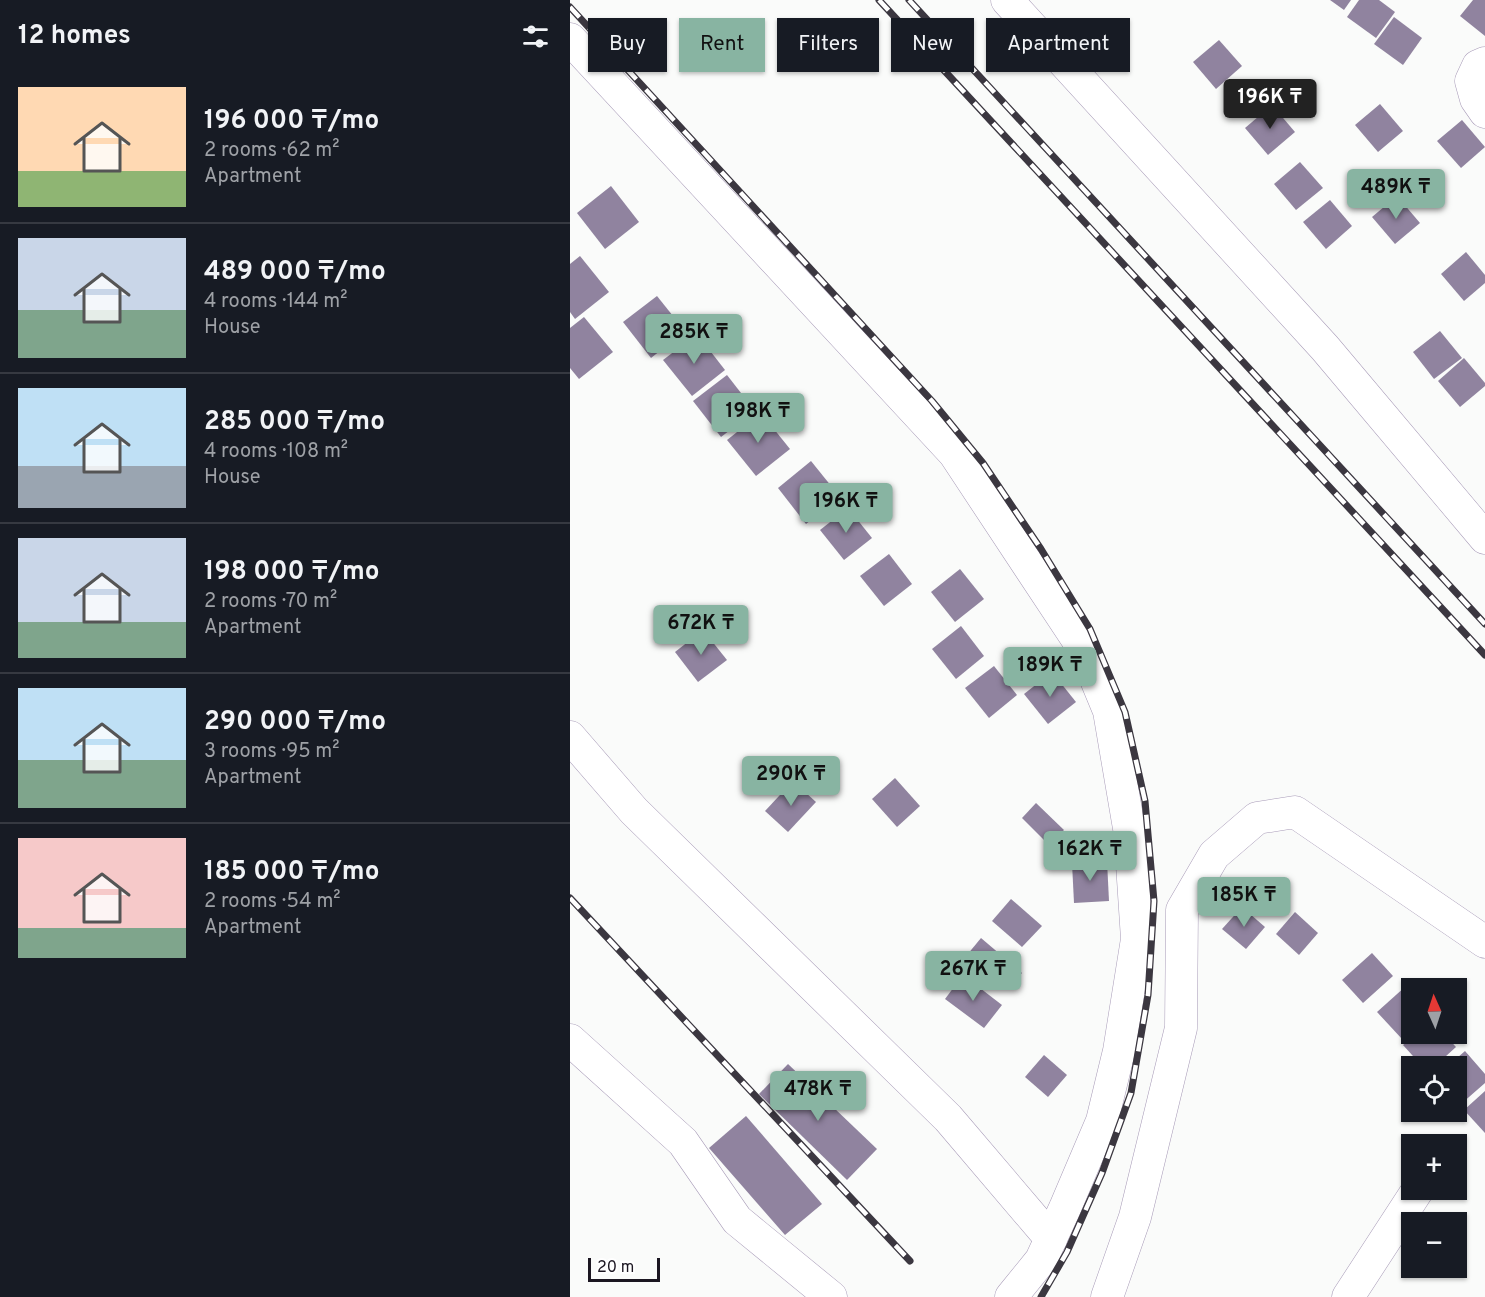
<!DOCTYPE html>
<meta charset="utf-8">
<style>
body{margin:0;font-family:Overpass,sans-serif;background:#242831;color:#f1f3f6;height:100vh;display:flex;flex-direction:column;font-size:22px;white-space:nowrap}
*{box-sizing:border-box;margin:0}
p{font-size:20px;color:#9ea1a6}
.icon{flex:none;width:33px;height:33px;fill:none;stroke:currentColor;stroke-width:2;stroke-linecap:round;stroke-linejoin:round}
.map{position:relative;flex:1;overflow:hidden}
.panel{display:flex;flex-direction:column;background:#171b24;width:570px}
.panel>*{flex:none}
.top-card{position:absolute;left:18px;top:18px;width:570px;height:54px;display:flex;gap:12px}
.needle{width:39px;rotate:357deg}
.fabs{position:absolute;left:831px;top:978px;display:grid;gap:12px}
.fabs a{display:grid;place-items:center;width:66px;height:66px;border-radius:0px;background:#171b24;box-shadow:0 2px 4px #0004;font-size:30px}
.scale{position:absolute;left:18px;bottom:15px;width:72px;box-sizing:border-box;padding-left:6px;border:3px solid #1b1621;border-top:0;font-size:16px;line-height:21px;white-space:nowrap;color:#1b1621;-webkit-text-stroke:4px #fff;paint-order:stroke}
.price{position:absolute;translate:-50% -51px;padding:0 14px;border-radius:6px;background:#88b4a2;color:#111;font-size:20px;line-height:39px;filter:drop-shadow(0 2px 3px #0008)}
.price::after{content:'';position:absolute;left:50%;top:36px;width:18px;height:14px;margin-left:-9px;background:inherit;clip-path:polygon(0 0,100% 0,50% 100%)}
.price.on{background:#222;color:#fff}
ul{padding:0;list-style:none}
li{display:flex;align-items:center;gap:18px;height:150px;padding:0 18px}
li+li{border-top:2px solid #363941}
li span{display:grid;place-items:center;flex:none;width:168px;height:120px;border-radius:0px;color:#555}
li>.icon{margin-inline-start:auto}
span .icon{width:72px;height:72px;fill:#fffc;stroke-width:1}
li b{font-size:26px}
h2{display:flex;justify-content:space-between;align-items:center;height:72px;padding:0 18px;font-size:26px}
.pill{padding:0 21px;border-radius:0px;background:#171b24;box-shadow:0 2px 4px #0004;font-size:21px;line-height:54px}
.pill.on{background:#88b4a2;color:#111}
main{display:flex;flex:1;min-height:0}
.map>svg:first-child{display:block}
.building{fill:#90839f}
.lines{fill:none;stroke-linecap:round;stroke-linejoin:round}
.minor-casing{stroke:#a89bb8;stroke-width:33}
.minor{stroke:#fff;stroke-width:32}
.rail-casing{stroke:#3b3740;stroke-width:7}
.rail{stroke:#fff;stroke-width:4.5;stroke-dasharray:14;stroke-linecap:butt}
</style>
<main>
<section class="panel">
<h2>12 homes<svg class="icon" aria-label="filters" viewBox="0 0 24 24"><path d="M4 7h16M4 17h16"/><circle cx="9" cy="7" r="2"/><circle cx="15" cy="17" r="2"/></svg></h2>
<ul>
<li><span style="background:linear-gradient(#ffd9b3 70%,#8fb573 0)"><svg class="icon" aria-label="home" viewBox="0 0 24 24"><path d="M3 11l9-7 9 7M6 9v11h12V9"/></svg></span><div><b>196 000 ₸/mo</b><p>2 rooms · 62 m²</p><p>Apartment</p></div></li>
<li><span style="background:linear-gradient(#c9d6e8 60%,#7fa58c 0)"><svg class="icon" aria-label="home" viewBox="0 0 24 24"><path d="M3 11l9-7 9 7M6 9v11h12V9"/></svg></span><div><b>489 000 ₸/mo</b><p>4 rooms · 144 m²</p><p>House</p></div></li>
<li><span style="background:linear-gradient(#bfe0f5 65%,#9aa5b1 0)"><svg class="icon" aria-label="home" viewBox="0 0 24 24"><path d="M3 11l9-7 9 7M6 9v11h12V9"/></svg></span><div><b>285 000 ₸/mo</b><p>4 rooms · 108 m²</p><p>House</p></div></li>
<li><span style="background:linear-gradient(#c9d6e8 70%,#7fa58c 0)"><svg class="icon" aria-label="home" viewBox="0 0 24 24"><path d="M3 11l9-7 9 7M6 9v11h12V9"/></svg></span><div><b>198 000 ₸/mo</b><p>2 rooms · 70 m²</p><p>Apartment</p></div></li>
<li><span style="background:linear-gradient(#bfe0f5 60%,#7fa58c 0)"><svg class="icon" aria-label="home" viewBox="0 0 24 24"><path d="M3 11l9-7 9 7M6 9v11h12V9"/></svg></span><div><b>290 000 ₸/mo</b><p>3 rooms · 95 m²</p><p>Apartment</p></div></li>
<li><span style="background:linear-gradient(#f6c9c9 75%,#7fa58c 0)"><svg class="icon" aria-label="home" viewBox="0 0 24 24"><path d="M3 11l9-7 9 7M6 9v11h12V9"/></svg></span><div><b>185 000 ₸/mo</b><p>2 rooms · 54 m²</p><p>Apartment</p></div></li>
</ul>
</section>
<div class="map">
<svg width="915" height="1297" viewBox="0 0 915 1297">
<rect width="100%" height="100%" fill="#fafbfa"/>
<g class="building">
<path d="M 760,0 L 781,0 L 774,10 Z"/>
<path d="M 789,0 L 809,0 L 825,12 L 806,38 L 777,17 Z"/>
<path d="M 903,0 L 915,0 L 915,36 L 890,16 Z"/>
<path d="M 824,17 L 852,38 L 833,65 L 804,44 Z"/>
<path d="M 649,40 L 672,66 L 646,89 L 623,62 Z"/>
<path d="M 810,104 L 833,131 L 808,152 L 785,125 Z"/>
<path d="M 702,105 L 725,132 L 698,155 L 675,128 Z"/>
<path d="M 892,120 L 915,147 L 891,168 L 867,141 Z"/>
<path d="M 730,162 L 753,188 L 726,210 L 704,184 Z"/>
<path d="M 41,186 L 69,222 L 35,249 L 7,213 Z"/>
<path d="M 827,196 L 850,223 L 825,244 L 802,217 Z"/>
<path d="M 760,200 L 782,226 L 756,249 L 733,222 Z"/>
<path d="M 896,252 L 915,275 L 915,283 L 894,301 L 871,274 Z"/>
<path d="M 10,256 L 39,292 L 5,319 L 0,312 L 0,264 Z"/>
<path d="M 87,296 L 115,331 L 81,358 L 53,322 Z"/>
<path d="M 14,317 L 43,352 L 9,379 L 0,368 L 0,328 Z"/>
<path d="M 870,331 L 892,358 L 864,379 L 843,352 Z"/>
<path d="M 127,334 L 155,370 L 122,396 L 93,360 Z"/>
<path d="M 894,358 L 915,383 L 915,386 L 890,407 L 868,381 Z"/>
<path d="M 157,375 L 185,411 L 151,437 L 123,401 Z"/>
<path d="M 191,413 L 220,449 L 186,476 L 157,440 Z"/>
<path d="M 241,461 L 270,497 L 236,524 L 208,488 Z"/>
<path d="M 278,508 L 302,538 L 274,560 L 250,530 Z"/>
<path d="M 319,554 L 342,584 L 314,606 L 290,576 Z"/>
<path d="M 390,569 L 414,599 L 385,622 L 361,592 Z"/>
<path d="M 391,626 L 414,656 L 386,679 L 362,649 Z"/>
<path d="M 133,630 L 157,660 L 128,682 L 105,652 Z"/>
<path d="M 424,666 L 447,695 L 419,718 L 395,688 Z"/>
<path d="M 482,672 L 506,702 L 478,724 L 454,694 Z"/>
<path d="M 325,778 L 350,806 L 327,827 L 302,799 Z"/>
<path d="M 223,781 L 246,802 L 218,832 L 195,811 Z"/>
<path d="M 466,803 L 494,830 L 479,845 L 452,818 Z"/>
<path d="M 537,861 L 539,901 L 504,903 L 502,863 Z"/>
<path d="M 441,899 L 472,926 L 452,947 L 422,921 Z"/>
<path d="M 672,907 L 695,927 L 676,949 L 652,929 Z"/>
<path d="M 725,912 L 748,933 L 729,955 L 706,934 Z"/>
<path d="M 411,938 L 452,973 L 437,989 L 397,955 Z"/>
<path d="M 802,953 L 823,976 L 793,1003 L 772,980 Z"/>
<path d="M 393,975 L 432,1005 L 414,1028 L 375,999 Z"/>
<path d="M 836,986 L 842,993 L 842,1030 L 832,1039 L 807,1012 Z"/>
<path d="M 847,1034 L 874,1034 L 886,1047 L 865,1066 L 852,1066 L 833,1045 Z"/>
<path d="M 895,1051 L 915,1074 L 915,1083 L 891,1104 L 886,1099 L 886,1066 L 878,1066 Z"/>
<path d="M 474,1055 L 497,1075 L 478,1097 L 455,1077 Z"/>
<path d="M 218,1064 L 307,1149 L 277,1180 L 189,1094 Z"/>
<path d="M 915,1091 L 915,1133 L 894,1110 Z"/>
<path d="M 176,1116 L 252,1204 L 215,1235 L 139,1148 Z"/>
</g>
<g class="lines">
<defs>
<g id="minor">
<path d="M 437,0 L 755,348 L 915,538"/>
<path d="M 0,39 L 384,453 L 513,648 L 539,711 L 560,834 L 567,939 L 549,1051 L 532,1121 L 495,1208 L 471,1260 L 441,1297"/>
<path d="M 915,63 L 908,66 L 901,81 L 906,99 L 915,112"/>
<path d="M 0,737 L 64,811 L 378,1118 L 481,1239"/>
<path d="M 0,1040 L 113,1142 L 167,1220 L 261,1297"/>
<path d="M 537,1297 L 565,1217 L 611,1028 L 612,910 L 644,855 L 687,818 L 725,812 L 915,942"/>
<path d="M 778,1297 L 847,1191"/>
</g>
</defs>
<use href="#minor" class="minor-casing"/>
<use href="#minor" class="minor"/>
<defs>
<g id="rail">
<path d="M 309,0 L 915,655"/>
<path d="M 339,0 L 915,624"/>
<path d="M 0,7 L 362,401 L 413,463 L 471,549 L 520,629 L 555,712 L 575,801 L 584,901 L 578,995 L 561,1093 L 532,1173 L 497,1252 L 471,1297"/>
<path d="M 0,898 L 340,1261"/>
</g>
</defs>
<use href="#rail" class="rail-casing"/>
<use href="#rail" class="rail"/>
</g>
</svg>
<div class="fabs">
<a><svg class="needle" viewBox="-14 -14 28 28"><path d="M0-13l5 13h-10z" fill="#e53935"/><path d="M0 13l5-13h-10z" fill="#9ea1a6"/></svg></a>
<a><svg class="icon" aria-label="locate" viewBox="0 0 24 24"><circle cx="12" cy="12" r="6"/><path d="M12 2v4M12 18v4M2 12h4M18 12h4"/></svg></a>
<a>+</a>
<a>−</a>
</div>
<div class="scale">20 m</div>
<b class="price on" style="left:700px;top:130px">196K ₸</b>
<b class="price" style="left:826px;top:220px">489K ₸</b>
<b class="price" style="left:124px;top:365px">285K ₸</b>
<b class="price" style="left:188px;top:444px">198K ₸</b>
<b class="price" style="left:276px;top:534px">196K ₸</b>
<b class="price" style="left:131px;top:656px">672K ₸</b>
<b class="price" style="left:480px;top:698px">189K ₸</b>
<b class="price" style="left:221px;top:807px">290K ₸</b>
<b class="price" style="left:520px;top:882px">162K ₸</b>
<b class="price" style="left:674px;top:928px">185K ₸</b>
<b class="price" style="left:403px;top:1002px">267K ₸</b>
<b class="price" style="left:248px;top:1122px">478K ₸</b>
<div class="top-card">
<a class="pill">Buy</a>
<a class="pill on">Rent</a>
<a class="pill">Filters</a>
<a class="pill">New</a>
<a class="pill">Apartment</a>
</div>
</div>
</main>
